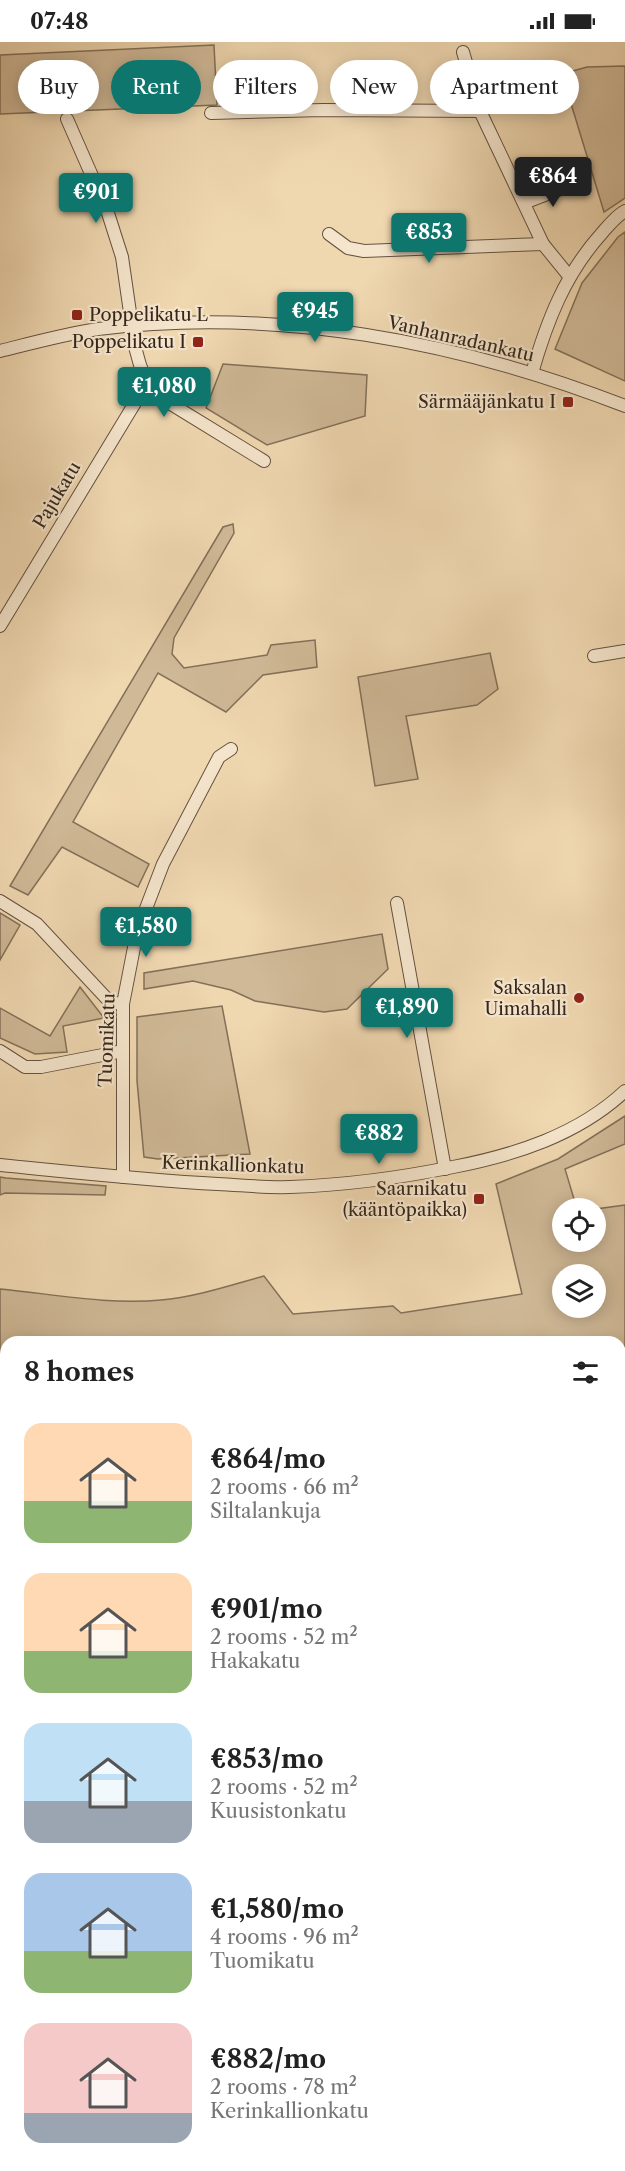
<!DOCTYPE html>
<meta charset="utf-8">
<style>
body{margin:0;font-family:"Libre Caslon Text",serif;background:#f6f6f6;color:#222;height:100vh;display:flex;flex-direction:column;font-size:22px;white-space:nowrap}
*{box-sizing:border-box;margin:0}
p{font-size:20px;color:#767676}
.icon{flex:none;width:33px;height:33px;fill:none;stroke:currentColor;stroke-width:2;stroke-linecap:round;stroke-linejoin:round}
.map{position:relative;flex:1;overflow:hidden}
.side{position:absolute;left:0px;top:1294px;width:626px;height:836px;display:flex;flex-direction:column;background:#fff;border-radius:18px 18px 0 0;box-shadow:0 3px 15px #0003}
.side>*{flex:none}
.guide{position:absolute;left:18px;top:18px;width:590px;height:54px;display:flex;gap:12px}
.fabs{position:absolute;left:552px;top:1156px;display:grid;gap:12px}
.fabs a{display:grid;place-items:center;width:54px;height:54px;border-radius:50%;background:#fff;box-shadow:0 3px 15px #0003;font-size:30px}
.price{position:absolute;translate:-50% -51px;padding:0 14px;border-radius:6px;background:#0f766e;color:#fff;font-size:20px;line-height:39px;filter:drop-shadow(0 2px 3px #0008)}
.price::after{content:'';position:absolute;left:50%;top:36px;width:18px;height:14px;margin-left:-9px;background:inherit;clip-path:polygon(0 0,100% 0,50% 100%)}
.price.active{background:#222;color:#fff}
ul{padding:0;list-style:none}
li{display:flex;align-items:center;gap:18px;height:150px;padding:0 24px}
li span{display:grid;place-items:center;flex:none;width:168px;height:120px;border-radius:18px;color:#555}
li>.icon{margin-inline-start:auto}
span .icon{width:72px;height:72px;fill:#fffc;stroke-width:1}
li b{font-size:26px}
h2{display:flex;justify-content:space-between;align-items:center;height:72px;padding:0 24px;font-size:26px}
.chip{padding:0 21px;border-radius:27px;background:#fff;box-shadow:0 3px 15px #0003;font-size:21px;line-height:54px}
.chip.active{background:#0f766e;color:#fff}
.status{display:flex;justify-content:space-between;align-items:center;height:42px;padding:0 30px;background:#fff;direction:ltr}
.status svg{height:16px;fill:currentColor}
.map>svg:first-child{display:block}
.green{fill:#d0b997;stroke:#837059;stroke-width:1.5;fill-rule:evenodd}
.lines{fill:none;stroke-linecap:round;stroke-linejoin:round}
.minor-casing{stroke:#645240;stroke-width:14}
.minor{stroke:#f5e5cc;stroke-width:12}
.poi-dot{fill:#8f2418;stroke:#f5e5cc;stroke-width:2}
.labels{text-anchor:middle;dominant-baseline:central;stroke-width:4.5;stroke-linejoin:round;paint-order:stroke}
.poi-label{font-size:18px;fill:#36261b;stroke:#f5e5cc;text-anchor:end}
.street-label{font-size:18px;fill:#36261b;stroke:#f5e5cc}
</style>
<div class="status"><b>07:48</b><svg viewBox="0 0 49 12"><path d="M0 12V9h3v3zM5 12V6h3v6zM10 12V3h3v9zM15 12V0h3v12zM26 1h20v11H26zM47 4h2v5h-2z"/></svg></div>
<div class="map">
<svg width="625" height="2129" viewBox="0 0 625 2129">
<rect width="100%" height="100%" fill="#efd7b0"/>
<filter id="stains"><feTurbulence type="fractalNoise" baseFrequency=".00333" numOctaves="4"/><feColorMatrix values="0 0 0 0 .2 0 0 0 0 .09 0 0 0 0 .02 0 0 0 .5 -.17"/></filter>
<radialGradient id="worn" r=".72"><stop offset=".6" stop-color="#630" stop-opacity="0"/><stop offset="1" stop-color="#630" stop-opacity=".3"/></radialGradient>
<g class="green">
<path d="M 214,3 L 217,63 L 0,72 L 0,13 Z"/>
<path d="M 625,24 L 625,156 L 604,170 L 562,32 L 587,25 Z"/>
<path d="M 625,190 L 625,339 L 555,307 L 582,241 L 618,195 Z"/>
<path d="M 223,322 L 367,333 L 365,374 L 267,403 L 206,366 Z"/>
<path d="M 233,482 L 234,491 L 174,596 L 172,612 L 184,626 L 267,613 L 271,603 L 315,598 L 317,625 L 263,633 L 226,670 L 158,631 L 73,780 L 149,822 L 138,845 L 62,805 L 28,853 L 10,844 L 223,485 Z"/>
<path d="M 490,611 L 498,647 L 477,663 L 406,674 L 418,737 L 375,744 L 358,635 Z"/>
<path d="M 0,871 L 20,883 L 0,918 Z"/>
<path d="M 382,892 L 388,927 L 347,967 L 324,970 L 255,959 L 231,948 L 193,939 L 144,947 L 144,931 Z"/>
<path d="M 80,945 L 104,976 L 63,984 L 67,1010 L 35,1012 L 0,996 L 0,966 L 50,994 Z"/>
<path d="M 222,964 L 250,1112 L 158,1117 L 144,1115 L 137,1039 L 137,975 Z"/>
<path d="M 625,1074 L 625,1102 L 565,1127 L 577,1167 L 562,1167 L 562,1200 L 596,1200 L 596,1167 L 625,1163 L 625,1589 L 621,1612 L 620,1611 L 620,1300 L 6,1300 L 6,1410 L 0,1410 L 0,1247 C 53,1252 108,1263 161,1258 C 196,1255 231,1243 264,1234 L 293,1272 L 393,1264 L 401,1271 L 522,1252 L 496,1142 L 558,1117 ZM 562,1233 L 596,1233 L 596,1266 L 562,1266 Z"/>
<path d="M 0,1135 L 6,1136 L 106,1144 L 105,1153 L 5,1151 L 0,1153 Z"/>
<path d="M 0,1941 L 6,1941 L 6,2029 L 0,2012 Z"/>
<path d="M 620,1983 L 625,1987 L 625,2114 L 620,2113 Z"/>
<path d="M 6,2085 L 6,2124 L 431,2124 L 422,2129 L 0,2129 L 0,2090 Z"/>
</g>
<g class="lines">
<defs>
<g id="minor">
<path d="M 463,10 L 480,69 L 543,202 L 569,234"/>
<path d="M 211,71 L 323,68 L 480,69"/>
<path d="M 67,77 L 107,168 L 122,215 L 135,305 L 140,323 L 147,341 L 171,362 L 264,419"/>
<path d="M 524,161 L 571,143"/>
<path d="M 329,192 L 348,206 L 364,209 L 543,202"/>
<path d="M 0,309 C 32,301 65,292 98,287 C 277,265 458,299 625,364"/>
<path d="M 532,331 C 547,279 565,232 602,191 C 609,183 616,174 625,169"/>
<path d="M 0,584 L 147,341"/>
<path d="M 594,614 L 625,609"/>
<path d="M 0,859 L 37,882 L 108,958 L 115,961 L 123,962"/>
<path d="M 397,861 L 445,1127"/>
<path d="M 0,1009 L 25,1025 L 41,1025 L 123,1009"/>
<path d="M 0,1123 C 72,1130 145,1138 218,1142 C 241,1143 266,1146 290,1145 C 345,1143 399,1136 453,1125 C 515,1113 578,1093 625,1049"/>
<path d="M 123,1135 L 123,962 L 137,890 L 163,822 L 219,715 L 231,707"/>
<path d="M 0,1439 L 6,1442"/>
<path d="M 0,1544 L 6,1535"/>
<path d="M 0,1828 L 6,1828"/>
</g>
</defs>
<use href="#minor" class="minor-casing"/>
<use href="#minor" class="minor"/>
</g>
<g class="poi-dot">
<rect x="71" y="267" width="12" height="12" rx="3"/>
<rect x="192" y="294" width="12" height="12" rx="3"/>
<rect x="562" y="354" width="12" height="12" rx="3"/>
<circle cx="579" cy="956" r="6"/>
<rect x="473" y="1151" width="12" height="12" rx="3"/>
</g>
<g class="labels">
<g class="poi-label">
<text x="89" y="273" text-anchor="start">Poppelikatu L</text>
<text x="186" y="300">Poppelikatu I</text>
<text x="556" y="360">Särmääjänkatu I</text>
<text x="567" y="946">Saksalan<tspan x="567" dy="21">Uimahalli</tspan></text>
<text x="467" y="1147">Saarnikatu<tspan x="467" dy="21">(kääntöpaikka)</tspan></text>
</g>
<g class="street-label">
<text transform="translate(461 297) rotate(13)">Vanhanradankatu</text>
<text transform="translate(57 453) rotate(-59)">Pajukatu</text>
<text transform="translate(107 998) rotate(-88)">Tuomikatu</text>
<text transform="translate(233 1123) rotate(2)">Kerinkallionkatu</text>
</g>
</g>
<rect width="100%" height="100%" filter="url(#stains)"/>
<rect width="100%" height="100%" fill="url(#worn)"/>
</svg>
<div class="fabs">
<a><svg class="icon" aria-label="locate" viewBox="0 0 24 24"><circle cx="12" cy="12" r="6"/><path d="M12 2v4M12 18v4M2 12h4M18 12h4"/></svg></a>
<a><svg class="icon" aria-label="layers" viewBox="0 0 24 24"><path d="M12 4l9 5-9 5-9-5zM3 14l9 5 9-5"/></svg></a>
</div>
<b class="price active" style="left:553px;top:166px">€864</b>
<b class="price" style="left:96px;top:182px">€901</b>
<b class="price" style="left:429px;top:222px">€853</b>
<b class="price" style="left:315px;top:301px">€945</b>
<b class="price" style="left:164px;top:376px">€1,080</b>
<b class="price" style="left:146px;top:916px">€1,580</b>
<b class="price" style="left:407px;top:997px">€1,890</b>
<b class="price" style="left:379px;top:1123px">€882</b>
<div class="guide">
<a class="chip">Buy</a>
<a class="chip active">Rent</a>
<a class="chip">Filters</a>
<a class="chip">New</a>
<a class="chip">Apartment</a>
</div>
<section class="side">
<h2>8 homes<svg class="icon" aria-label="filters" viewBox="0 0 24 24"><path d="M4 7h16M4 17h16"/><circle cx="9" cy="7" r="2"/><circle cx="15" cy="17" r="2"/></svg></h2>
<ul>
<li><span style="background:linear-gradient(#ffd9b3 65%,#8fb573 0)"><svg class="icon" aria-label="home" viewBox="0 0 24 24"><path d="M3 11l9-7 9 7M6 9v11h12V9"/></svg></span><div><b>€864/mo</b><p>2 rooms · 66 m²</p><p>Siltalankuja</p></div></li>
<li><span style="background:linear-gradient(#ffd9b3 65%,#8fb573 0)"><svg class="icon" aria-label="home" viewBox="0 0 24 24"><path d="M3 11l9-7 9 7M6 9v11h12V9"/></svg></span><div><b>€901/mo</b><p>2 rooms · 52 m²</p><p>Hakakatu</p></div></li>
<li><span style="background:linear-gradient(#bfe0f5 65%,#9aa5b1 0)"><svg class="icon" aria-label="home" viewBox="0 0 24 24"><path d="M3 11l9-7 9 7M6 9v11h12V9"/></svg></span><div><b>€853/mo</b><p>2 rooms · 52 m²</p><p>Kuusistonkatu</p></div></li>
<li><span style="background:linear-gradient(#a9c7e8 65%,#8fb573 0)"><svg class="icon" aria-label="home" viewBox="0 0 24 24"><path d="M3 11l9-7 9 7M6 9v11h12V9"/></svg></span><div><b>€1,580/mo</b><p>4 rooms · 96 m²</p><p>Tuomikatu</p></div></li>
<li><span style="background:linear-gradient(#f6c9c9 75%,#9aa5b1 0)"><svg class="icon" aria-label="home" viewBox="0 0 24 24"><path d="M3 11l9-7 9 7M6 9v11h12V9"/></svg></span><div><b>€882/mo</b><p>2 rooms · 78 m²</p><p>Kerinkallionkatu</p></div></li>
</ul>
</section>
</div>
